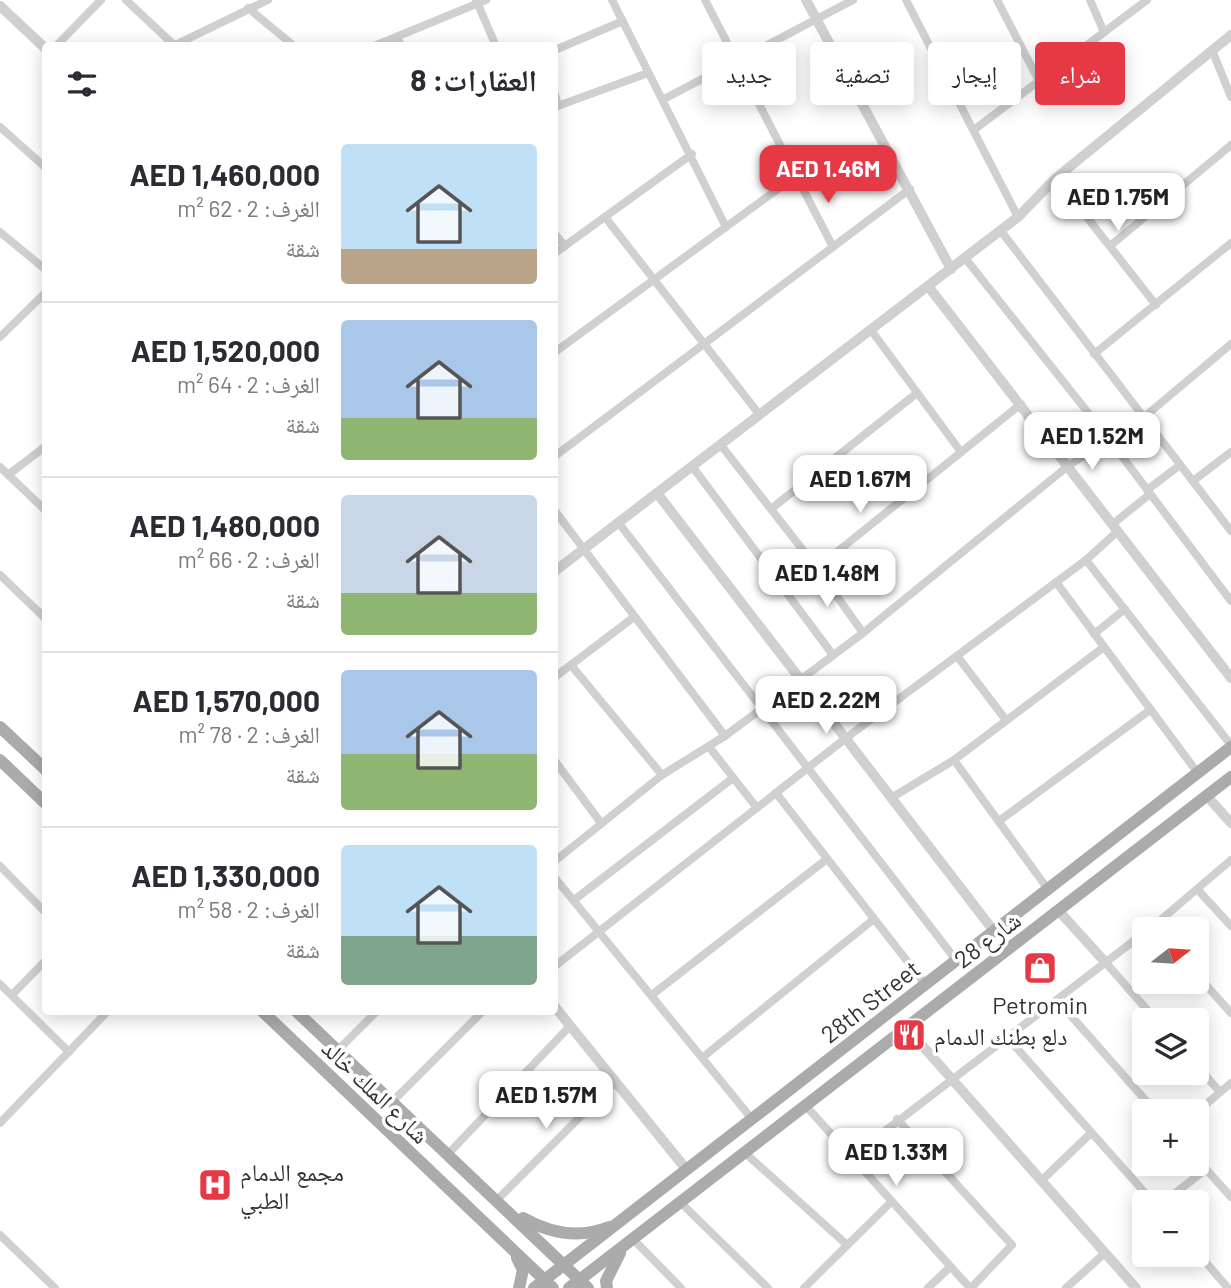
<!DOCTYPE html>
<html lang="ar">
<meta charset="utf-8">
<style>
body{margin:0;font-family:Barlow,"Noto Naskh Arabic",sans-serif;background:#f7f7f7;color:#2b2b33;direction:rtl;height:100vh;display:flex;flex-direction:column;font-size:26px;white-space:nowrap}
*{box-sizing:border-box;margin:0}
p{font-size:23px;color:#7c7c81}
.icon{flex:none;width:38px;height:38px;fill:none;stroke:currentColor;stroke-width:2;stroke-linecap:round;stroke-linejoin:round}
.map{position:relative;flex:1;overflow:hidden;direction:ltr}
.side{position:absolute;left:42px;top:42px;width:516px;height:973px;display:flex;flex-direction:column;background:#fff;border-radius:7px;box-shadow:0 4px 18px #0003;direction:rtl}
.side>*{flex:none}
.hud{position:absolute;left:579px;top:42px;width:546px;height:63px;direction:rtl;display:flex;gap:14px}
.needle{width:46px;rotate:73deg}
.fabs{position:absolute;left:1132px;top:917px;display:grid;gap:14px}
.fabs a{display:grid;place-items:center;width:77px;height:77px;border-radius:7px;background:#fff;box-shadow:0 4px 18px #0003;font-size:35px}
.price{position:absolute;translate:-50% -60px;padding:0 16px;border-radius:14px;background:#fff;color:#222;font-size:23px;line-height:46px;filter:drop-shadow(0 2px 4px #0008)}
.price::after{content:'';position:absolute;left:50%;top:42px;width:21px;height:16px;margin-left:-10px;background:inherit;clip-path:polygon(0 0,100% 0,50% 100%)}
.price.active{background:#e63946;color:#fff}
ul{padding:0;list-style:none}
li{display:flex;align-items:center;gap:21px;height:175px;padding:0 21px}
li+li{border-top:2px solid #e1e1e2}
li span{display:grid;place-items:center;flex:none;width:196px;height:140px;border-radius:7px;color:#555}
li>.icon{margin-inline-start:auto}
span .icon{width:84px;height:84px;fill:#fffc;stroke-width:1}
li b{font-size:30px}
h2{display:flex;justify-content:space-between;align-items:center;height:84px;padding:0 21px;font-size:30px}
.tag{padding:0 24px;border-radius:7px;background:#fff;box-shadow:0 4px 18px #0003;font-size:24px;line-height:63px}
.tag.active{background:#e63946;color:#fff}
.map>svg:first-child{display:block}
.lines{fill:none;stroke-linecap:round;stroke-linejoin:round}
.minor{stroke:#d0d0d0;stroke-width:8}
.tertiary{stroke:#d0d0d0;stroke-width:10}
.primary{stroke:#ababab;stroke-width:12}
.labels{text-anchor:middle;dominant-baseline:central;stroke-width:7;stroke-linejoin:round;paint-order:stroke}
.street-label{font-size:24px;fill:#333;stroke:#fff}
.poi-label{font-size:24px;fill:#333;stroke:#fff;text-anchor:start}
</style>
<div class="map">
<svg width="1231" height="1288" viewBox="0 0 1231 1288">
<rect width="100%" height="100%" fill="#fff"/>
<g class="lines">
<g class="minor">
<path d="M 126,0 L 175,46"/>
<path d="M 476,0 L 496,46"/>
<path d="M 612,0 L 726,227"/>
<path d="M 705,0 L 833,247"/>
<path d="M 906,0 L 1018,217"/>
<path d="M 997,0 L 1039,81"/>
<path d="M 1090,0 L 1104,32"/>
<path d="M 248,8 L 294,46"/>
<path d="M 396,37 L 402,46"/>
<path d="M 175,45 L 268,0"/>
<path d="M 56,46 L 101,0"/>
<path d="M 374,46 L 486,0"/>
<path d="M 555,50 L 623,21"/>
<path d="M 1212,50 L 1231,97"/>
<path d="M 555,94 L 558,106"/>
<path d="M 664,99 L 853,0"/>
<path d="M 555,107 L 648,73"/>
<path d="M 0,127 L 46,168"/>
<path d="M 975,129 L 1147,0"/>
<path d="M 1056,178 L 1156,305"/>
<path d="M 605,217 L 759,414"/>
<path d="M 1001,231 L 1231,531"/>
<path d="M 0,232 L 46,270"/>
<path d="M 555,234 L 565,246"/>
<path d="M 1110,246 L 1231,145"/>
<path d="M 555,253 L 692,154"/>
<path d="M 965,258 L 1109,439 L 1231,601"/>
<path d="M 871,330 L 961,452"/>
<path d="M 0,337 L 46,292"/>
<path d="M 555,352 L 797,175"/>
<path d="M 1094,354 L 1231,243"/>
<path d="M 720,444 L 817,568 L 1021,404"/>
<path d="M 555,456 L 910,189"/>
<path d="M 692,466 L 833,655"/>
<path d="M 0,467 L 46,511"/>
<path d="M 8,475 L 46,446"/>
<path d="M 1193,481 L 1231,452"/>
<path d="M 1147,490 L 1180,465"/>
<path d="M 771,509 L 917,393"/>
<path d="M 555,511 L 725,736 L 863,633 L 1068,466 L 1143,418 L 1231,344"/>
<path d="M 618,522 L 956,960"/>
<path d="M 1114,523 L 1150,494"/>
<path d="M 1086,560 L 1231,745"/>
<path d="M 817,568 L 863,633"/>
<path d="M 0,575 L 46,619"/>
<path d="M 1056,582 L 1197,772"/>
<path d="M 1094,634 L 1125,609"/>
<path d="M 957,656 L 1006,720"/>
<path d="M 571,665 L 662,775"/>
<path d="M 555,677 L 634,617"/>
<path d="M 710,748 L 757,808"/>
<path d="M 555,761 L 601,823"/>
<path d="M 776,793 L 925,984"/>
<path d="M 891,798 L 954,760"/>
<path d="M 999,821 L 1150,710"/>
<path d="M 555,861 L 662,775 L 725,736"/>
<path d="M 0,866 L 46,913"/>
<path d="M 555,878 L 752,1119"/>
<path d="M 1047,888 L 954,760 L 1104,647"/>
<path d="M 1198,890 L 1231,926"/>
<path d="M 574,900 L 733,778"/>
<path d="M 1150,929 L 1231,860"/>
<path d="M 1106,963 L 1156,1020"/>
<path d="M 555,966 L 846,738 L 1086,560 L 1118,531"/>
<path d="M 1197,975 L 1231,1013"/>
<path d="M 0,984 L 69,1052"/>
<path d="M 653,994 L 827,859"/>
<path d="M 12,995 L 46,960"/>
<path d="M 1058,1001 L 1155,1111"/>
<path d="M 1007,1037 L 1153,1202"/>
<path d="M 338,1050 L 376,1012"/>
<path d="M 703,1057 L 874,919"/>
<path d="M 1197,1066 L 1220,1092"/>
<path d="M 392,1102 L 482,1012"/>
<path d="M 805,1105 L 970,1288"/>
<path d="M 1197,1112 L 1231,1083"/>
<path d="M 897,1119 L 1012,1245 L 971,1288"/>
<path d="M 0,1123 L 107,1012"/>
<path d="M 744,1152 L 846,1244"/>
<path d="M 448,1154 L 570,1026"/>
<path d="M 851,1157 L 1144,933"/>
<path d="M 1197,1159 L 1231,1197"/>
<path d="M 1041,1181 L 1091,1133"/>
<path d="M 497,1200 L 615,1082"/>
<path d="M 680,1202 L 768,1288"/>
<path d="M 1164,1202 L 1206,1169"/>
<path d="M 0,1235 L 55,1288"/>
<path d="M 633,1239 L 681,1288"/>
<path d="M 1197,1252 L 1228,1288"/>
<path d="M 804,1288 L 890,1203"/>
<path d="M 928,1288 L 950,1267"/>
<path d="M 1066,1288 L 1105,1253"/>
</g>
<g class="tertiary">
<path d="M 806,0 L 951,269"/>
<path d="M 0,6 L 46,49"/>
<path d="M 928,286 L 1231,678"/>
<path d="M 657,493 L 993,930"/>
<path d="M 555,571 L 1018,217 L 1056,178 L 1231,35"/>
<path d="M 1207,796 L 1231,823"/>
<path d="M 1058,910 L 1106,963"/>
<path d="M 555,1007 L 686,1169"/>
<path d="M 906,1027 L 1136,1288"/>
</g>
<g class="primary">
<path d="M 0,727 L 46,770"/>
<path d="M 0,760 L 46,804"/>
<path d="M 263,1012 L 553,1288"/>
<path d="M 297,1012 L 588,1288"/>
<path d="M 523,1218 C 551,1234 579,1239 609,1227"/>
<path d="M 517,1258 L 523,1270 L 519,1288"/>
<path d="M 534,1288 L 1231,747"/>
<path d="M 569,1288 L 1231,777"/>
<path d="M 607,1288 L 606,1281 L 620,1253"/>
</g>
</g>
<defs>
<symbol id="shop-square" viewBox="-11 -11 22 22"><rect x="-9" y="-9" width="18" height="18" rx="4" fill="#e63946" stroke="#fff"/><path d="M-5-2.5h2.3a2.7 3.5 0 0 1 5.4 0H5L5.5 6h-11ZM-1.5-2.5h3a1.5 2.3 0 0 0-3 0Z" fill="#fff"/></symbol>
<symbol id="restaurant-square" viewBox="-11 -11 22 22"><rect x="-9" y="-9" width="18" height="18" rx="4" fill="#e63946" stroke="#fff"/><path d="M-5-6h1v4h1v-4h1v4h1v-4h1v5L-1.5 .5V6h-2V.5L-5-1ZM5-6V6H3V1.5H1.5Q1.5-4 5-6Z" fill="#fff"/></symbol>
<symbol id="hospital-square" viewBox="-11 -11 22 22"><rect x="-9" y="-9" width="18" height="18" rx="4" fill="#e63946" stroke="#fff"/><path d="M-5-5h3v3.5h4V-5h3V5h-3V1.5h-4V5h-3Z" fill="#fff"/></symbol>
</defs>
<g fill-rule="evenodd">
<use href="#shop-square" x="1021" y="949" width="38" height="38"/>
<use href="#restaurant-square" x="890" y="1016" width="38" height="38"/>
<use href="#hospital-square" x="196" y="1166" width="38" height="38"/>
</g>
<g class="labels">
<g class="street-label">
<text transform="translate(987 939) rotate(-37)">شارع 28</text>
<text transform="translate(870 1001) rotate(-38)">28th Street</text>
<text transform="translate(376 1091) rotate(44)">شارع الملك خالد</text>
</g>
<g class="poi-label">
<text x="1040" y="1004" text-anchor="middle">Petromin</text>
<text x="934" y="1035">دلع بطنك الدمام</text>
<text x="240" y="1171">مجمع الدمام<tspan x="240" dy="28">الطبي</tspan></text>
</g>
</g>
</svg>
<div class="fabs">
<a><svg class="needle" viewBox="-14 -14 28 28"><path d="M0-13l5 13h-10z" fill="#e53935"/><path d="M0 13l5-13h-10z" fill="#7c7c81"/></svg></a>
<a><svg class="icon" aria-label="layers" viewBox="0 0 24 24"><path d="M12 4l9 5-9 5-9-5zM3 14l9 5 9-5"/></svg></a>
<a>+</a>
<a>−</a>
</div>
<b class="price active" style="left:828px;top:205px">AED 1.46M</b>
<b class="price" style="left:1118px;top:233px">AED 1.75M</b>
<b class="price" style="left:1092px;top:472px">AED 1.52M</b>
<b class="price" style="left:860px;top:515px">AED 1.67M</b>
<b class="price" style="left:827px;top:609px">AED 1.48M</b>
<b class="price" style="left:826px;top:736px">AED 2.22M</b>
<b class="price" style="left:546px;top:1131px">AED 1.57M</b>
<b class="price" style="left:896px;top:1188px">AED 1.33M</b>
<div class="hud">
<a class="tag active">شراء</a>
<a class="tag">إيجار</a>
<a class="tag">تصفية</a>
<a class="tag">جديد</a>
</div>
<section class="side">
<h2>العقارات: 8<svg class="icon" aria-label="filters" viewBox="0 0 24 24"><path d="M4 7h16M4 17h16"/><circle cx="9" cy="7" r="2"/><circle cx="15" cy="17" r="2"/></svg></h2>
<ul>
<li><span style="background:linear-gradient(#bfe0f5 75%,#b9a48a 0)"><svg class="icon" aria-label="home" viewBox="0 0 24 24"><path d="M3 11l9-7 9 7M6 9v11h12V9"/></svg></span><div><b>AED 1,460,000</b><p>الغرف: 2 · 62 m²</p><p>شقة</p></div></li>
<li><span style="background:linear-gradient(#a9c7e8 70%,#8fb573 0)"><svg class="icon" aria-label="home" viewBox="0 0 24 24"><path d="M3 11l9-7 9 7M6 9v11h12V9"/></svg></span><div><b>AED 1,520,000</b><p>الغرف: 2 · 64 m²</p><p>شقة</p></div></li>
<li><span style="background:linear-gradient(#c9d6e8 70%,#8fb573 0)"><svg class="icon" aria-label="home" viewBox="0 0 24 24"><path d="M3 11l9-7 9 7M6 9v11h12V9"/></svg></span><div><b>AED 1,480,000</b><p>الغرف: 2 · 66 m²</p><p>شقة</p></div></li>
<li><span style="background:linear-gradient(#a9c7e8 60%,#8fb573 0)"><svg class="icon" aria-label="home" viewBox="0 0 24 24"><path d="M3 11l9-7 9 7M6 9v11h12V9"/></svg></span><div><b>AED 1,570,000</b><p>الغرف: 2 · 78 m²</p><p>شقة</p></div></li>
<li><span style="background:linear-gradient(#bfe0f5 65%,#7fa58c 0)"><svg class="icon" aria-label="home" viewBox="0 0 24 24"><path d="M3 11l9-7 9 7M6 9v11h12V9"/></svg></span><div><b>AED 1,330,000</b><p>الغرف: 2 · 58 m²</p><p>شقة</p></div></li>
</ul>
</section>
</div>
